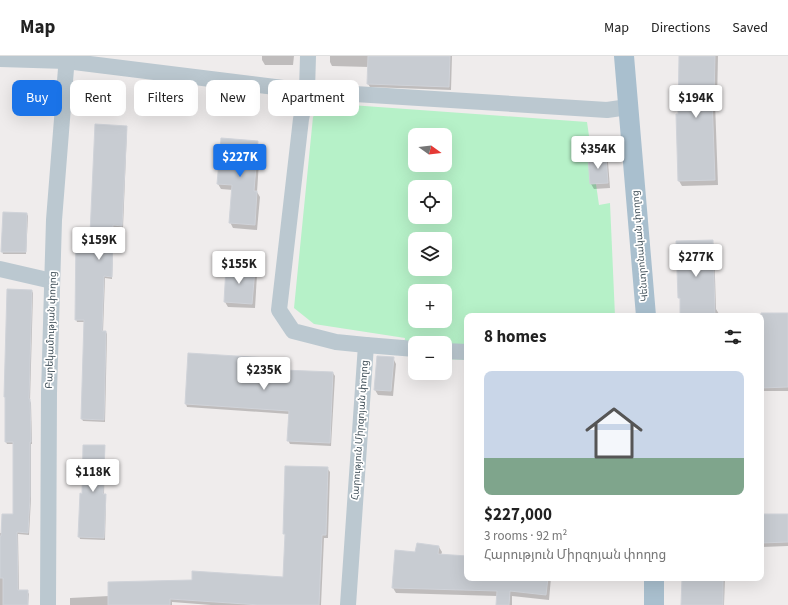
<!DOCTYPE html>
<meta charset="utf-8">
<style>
body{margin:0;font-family:"Source Sans 3","Noto Sans Armenian",sans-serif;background:#f6f6f6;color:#222;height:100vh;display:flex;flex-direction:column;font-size:15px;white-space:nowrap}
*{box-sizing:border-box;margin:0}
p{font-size:13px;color:#767676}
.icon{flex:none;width:22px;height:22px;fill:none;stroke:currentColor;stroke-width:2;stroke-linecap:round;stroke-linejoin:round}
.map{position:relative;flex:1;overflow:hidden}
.sheet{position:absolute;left:464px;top:257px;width:300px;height:268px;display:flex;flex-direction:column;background:#fff;border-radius:8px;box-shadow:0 4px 16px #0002}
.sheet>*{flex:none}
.hud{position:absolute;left:12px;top:24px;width:380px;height:36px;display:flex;gap:8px}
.needle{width:26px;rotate:105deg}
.controls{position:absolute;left:408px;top:72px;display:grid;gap:8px}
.controls a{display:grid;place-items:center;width:44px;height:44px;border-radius:8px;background:#fff;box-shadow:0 4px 16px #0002;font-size:20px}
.price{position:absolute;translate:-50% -34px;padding:0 9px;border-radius:4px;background:#fff;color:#222;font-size:13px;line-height:26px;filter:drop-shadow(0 1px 2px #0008)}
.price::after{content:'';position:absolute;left:50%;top:24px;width:12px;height:9px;margin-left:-6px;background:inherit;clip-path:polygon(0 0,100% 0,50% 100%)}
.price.current{background:#1a73e8;color:#fff}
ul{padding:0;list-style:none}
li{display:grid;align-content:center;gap:8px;height:212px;padding:0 20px}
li+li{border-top:1px solid #e0e0e0}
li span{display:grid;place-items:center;height:124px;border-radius:8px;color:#555}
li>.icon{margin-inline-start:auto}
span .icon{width:72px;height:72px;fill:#fffc;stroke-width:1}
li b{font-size:17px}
h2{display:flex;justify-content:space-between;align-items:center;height:48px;padding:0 20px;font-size:17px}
.pill{padding:0 14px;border-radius:8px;background:#fff;box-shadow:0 4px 16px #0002;font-size:14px;line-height:36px}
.pill.current{background:#1a73e8;color:#fff}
header{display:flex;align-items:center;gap:24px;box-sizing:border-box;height:56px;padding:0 20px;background:#fff;border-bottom:1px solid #e0e0e0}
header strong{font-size:19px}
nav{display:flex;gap:22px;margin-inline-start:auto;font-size:14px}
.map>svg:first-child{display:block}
.green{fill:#b6f1c8;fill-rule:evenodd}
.shadow{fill:#0003}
.building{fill:#c8ccd2;stroke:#d0d3d9}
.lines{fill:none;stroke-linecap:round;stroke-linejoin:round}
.minor{stroke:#bbc8d0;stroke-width:16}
.major{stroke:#a9bfce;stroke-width:20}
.labels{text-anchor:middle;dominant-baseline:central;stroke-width:3.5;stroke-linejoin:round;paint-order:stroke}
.street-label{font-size:10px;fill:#43525b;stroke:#fff}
</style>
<header>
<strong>Map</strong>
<nav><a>Map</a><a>Directions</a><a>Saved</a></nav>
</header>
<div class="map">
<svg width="788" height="549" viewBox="0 0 788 549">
<rect width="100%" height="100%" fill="#efecec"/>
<path class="green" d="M 323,47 L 587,66 L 599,149 L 610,147 L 615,260 L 467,260 L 467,304 L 445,303 L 445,287 L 415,287 L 403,299 L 405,282 L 314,268 L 294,252 L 313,61 ZM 415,79 L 445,79 L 445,109 L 415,109 ZM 415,131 L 445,131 L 445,161 L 415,161 ZM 415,183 L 445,183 L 445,213 L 415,213 ZM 415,235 L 445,235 L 445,265 L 415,265 Z"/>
<g class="shadow">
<path d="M 262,0 L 294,0 L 293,9 L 265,9 L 262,4 Z"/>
<path d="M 330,0 L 452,0 L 451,34 L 370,31 L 368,28 L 369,11 L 332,10 L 330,6 Z"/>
<path d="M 680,0 L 718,0 L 717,46 L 715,46 L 718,129 L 682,130 L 679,125 Z"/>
<path d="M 126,71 L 127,73 L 123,172 L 114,171 L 112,223 L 105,222 L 103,276 L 106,276 L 107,278 L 105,366 L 83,365 L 82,363 L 85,266 L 77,266 L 76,263 L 91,179 Z"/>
<path d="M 257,86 L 260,91 L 257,136 L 260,141 L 257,174 L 233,172 L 230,166 L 233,134 L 221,133 L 218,128 Z"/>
<path d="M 605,101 L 608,106 L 610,132 L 594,133 L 591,128 L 589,102 Z"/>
<path d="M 27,158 L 28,160 L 26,198 L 3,198 L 2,195 Z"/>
<path d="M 712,185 L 714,189 L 716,253 L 719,258 L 788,258 L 788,335 L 761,335 L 761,260 L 681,260 L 681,245 L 679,241 Z"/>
<path d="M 254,214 L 257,219 L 255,252 L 228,251 L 225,246 Z"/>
<path d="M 32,235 L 33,237 L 30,345 L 31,347 L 32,388 L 31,388 L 31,443 L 29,479 L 18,478 L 19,535 L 27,535 L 29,538 L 28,549 L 0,549 L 0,477 L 2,477 L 14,459 L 14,388 L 7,388 L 6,386 L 6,342 Z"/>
<path d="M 189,298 L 283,304 L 285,308 L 285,315 L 333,317 L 335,320 L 331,390 L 290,388 L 288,384 L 289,358 L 187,351 L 186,348 Z"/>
<path d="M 393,302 L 396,308 L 393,340 L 378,339 L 375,334 Z"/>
<path d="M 104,390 L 105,392 L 104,439 L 106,442 L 105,484 L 80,483 L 79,480 L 83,439 Z"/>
<path d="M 327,412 L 330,416 L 328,482 L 324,482 L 321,549 L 211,549 L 172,546 L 172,549 L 70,549 L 70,542 L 109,540 L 284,522 L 286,480 L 284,477 Z"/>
<path d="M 761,459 L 788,459 L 788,490 L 761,491 Z"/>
<path d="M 439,491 L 442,496 L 441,499 L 467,501 L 467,522 L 551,522 L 549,544 L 512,540 L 512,549 L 497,549 L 497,540 L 396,537 L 393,532 L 416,497 Z"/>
<path d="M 683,522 L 725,522 L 724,549 L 682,549 Z"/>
</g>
<g class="building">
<path d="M 368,0 L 450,0 L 449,31 L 367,28 Z"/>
<path d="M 679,0 L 715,0 L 714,41 L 712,41 L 715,124 L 678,125 L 676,58 L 678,58 Z"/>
<path d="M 95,68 L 127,70 L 122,170 L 113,169 L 112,221 L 104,220 L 102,275 L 106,275 L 104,364 L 81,363 L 84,264 L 75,264 L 76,178 L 90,178 Z"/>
<path d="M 221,82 L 258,85 L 254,135 L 257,135 L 255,169 L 229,167 L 232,129 L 217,128 Z"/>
<path d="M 606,100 L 608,127 L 590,128 L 588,101 Z"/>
<path d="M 3,156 L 27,157 L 26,196 L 1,196 Z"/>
<path d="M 713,184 L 715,260 L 680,260 L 680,242 L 678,242 L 676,185 Z"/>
<path d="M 226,211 L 255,213 L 252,248 L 224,246 Z"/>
<path d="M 7,233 L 32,234 L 29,343 L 30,343 L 31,386 L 30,386 L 30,440 L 28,477 L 17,476 L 18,534 L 28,534 L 28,549 L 3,549 L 3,522 L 0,522 L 0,480 L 1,480 L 2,458 L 13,458 L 13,386 L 5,386 L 5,341 L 4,341 Z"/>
<path d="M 761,257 L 788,257 L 788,331 L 761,332 Z"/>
<path d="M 188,297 L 284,303 L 283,314 L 333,316 L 330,387 L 287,385 L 289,355 L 185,348 Z"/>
<path d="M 377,300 L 394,301 L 391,335 L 374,334 Z"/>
<path d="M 83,389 L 105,389 L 103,438 L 106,438 L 104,482 L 78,481 L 80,437 L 82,438 Z"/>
<path d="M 285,410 L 328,411 L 326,479 L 322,479 L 319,549 L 260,549 L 170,543 L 170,549 L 108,549 L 108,526 L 192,524 L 192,515 L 283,521 L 285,478 L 283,478 Z"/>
<path d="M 761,458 L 788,458 L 788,486 L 761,487 Z"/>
<path d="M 417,487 L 439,490 L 438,498 L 467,500 L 467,522 L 548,522 L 546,539 L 510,535 L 509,549 L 496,549 L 497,535 L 392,532 L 395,494 L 415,496 Z"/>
<path d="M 682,522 L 723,522 L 723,549 L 681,549 Z"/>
</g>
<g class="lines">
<g class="minor">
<path d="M 308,0 L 307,35 L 301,63 L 279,254 L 293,275 L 336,286 L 366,289 L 348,549"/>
<path d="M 0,3 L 66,5 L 307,35 L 607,54 L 628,51"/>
<path d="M 0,213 L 52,225"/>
<path d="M 366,289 L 415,293"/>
<path d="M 445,295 L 467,296"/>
<path d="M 48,549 L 49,337 L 54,164 L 67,0"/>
</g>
<g class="major">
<path d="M 624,0 L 646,260"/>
<path d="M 654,522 L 654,549"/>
</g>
</g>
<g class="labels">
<g class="street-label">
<text transform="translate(640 190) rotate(-95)">Կենտրոնական փողոց</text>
<text transform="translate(51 274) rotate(-88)">Բարեկամության փողոց</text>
<text transform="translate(360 374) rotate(-86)">Հարություն Միրզոյան փողոց</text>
</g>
</g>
</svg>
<div class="controls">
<a><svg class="needle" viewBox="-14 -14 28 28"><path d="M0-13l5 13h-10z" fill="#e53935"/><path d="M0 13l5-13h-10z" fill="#767676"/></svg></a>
<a><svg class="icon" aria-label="locate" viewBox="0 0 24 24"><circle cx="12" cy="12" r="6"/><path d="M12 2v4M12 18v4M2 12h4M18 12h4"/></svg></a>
<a><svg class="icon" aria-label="layers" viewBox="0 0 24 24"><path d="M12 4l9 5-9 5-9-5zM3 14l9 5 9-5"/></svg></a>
<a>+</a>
<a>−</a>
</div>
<b class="price" style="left:696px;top:63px">$194K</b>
<b class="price" style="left:598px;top:114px">$354K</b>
<b class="price current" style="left:240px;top:122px">$227K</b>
<b class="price" style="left:99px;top:205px">$159K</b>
<b class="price" style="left:696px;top:222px">$277K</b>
<b class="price" style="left:239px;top:229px">$155K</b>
<b class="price" style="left:264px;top:335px">$235K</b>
<b class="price" style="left:93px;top:437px">$118K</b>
<div class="hud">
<a class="pill current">Buy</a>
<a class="pill">Rent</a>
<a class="pill">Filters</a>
<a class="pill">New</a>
<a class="pill">Apartment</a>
</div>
<section class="sheet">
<h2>8 homes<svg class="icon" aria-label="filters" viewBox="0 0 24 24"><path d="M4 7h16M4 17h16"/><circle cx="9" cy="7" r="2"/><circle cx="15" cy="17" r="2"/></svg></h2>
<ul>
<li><span style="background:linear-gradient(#c9d6e8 70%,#7fa58c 0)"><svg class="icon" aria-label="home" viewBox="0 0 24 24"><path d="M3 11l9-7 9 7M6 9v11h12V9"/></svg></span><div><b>$227,000</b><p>3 rooms · 92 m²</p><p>Հարություն Միրզոյան փողոց</p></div></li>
</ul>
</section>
</div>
